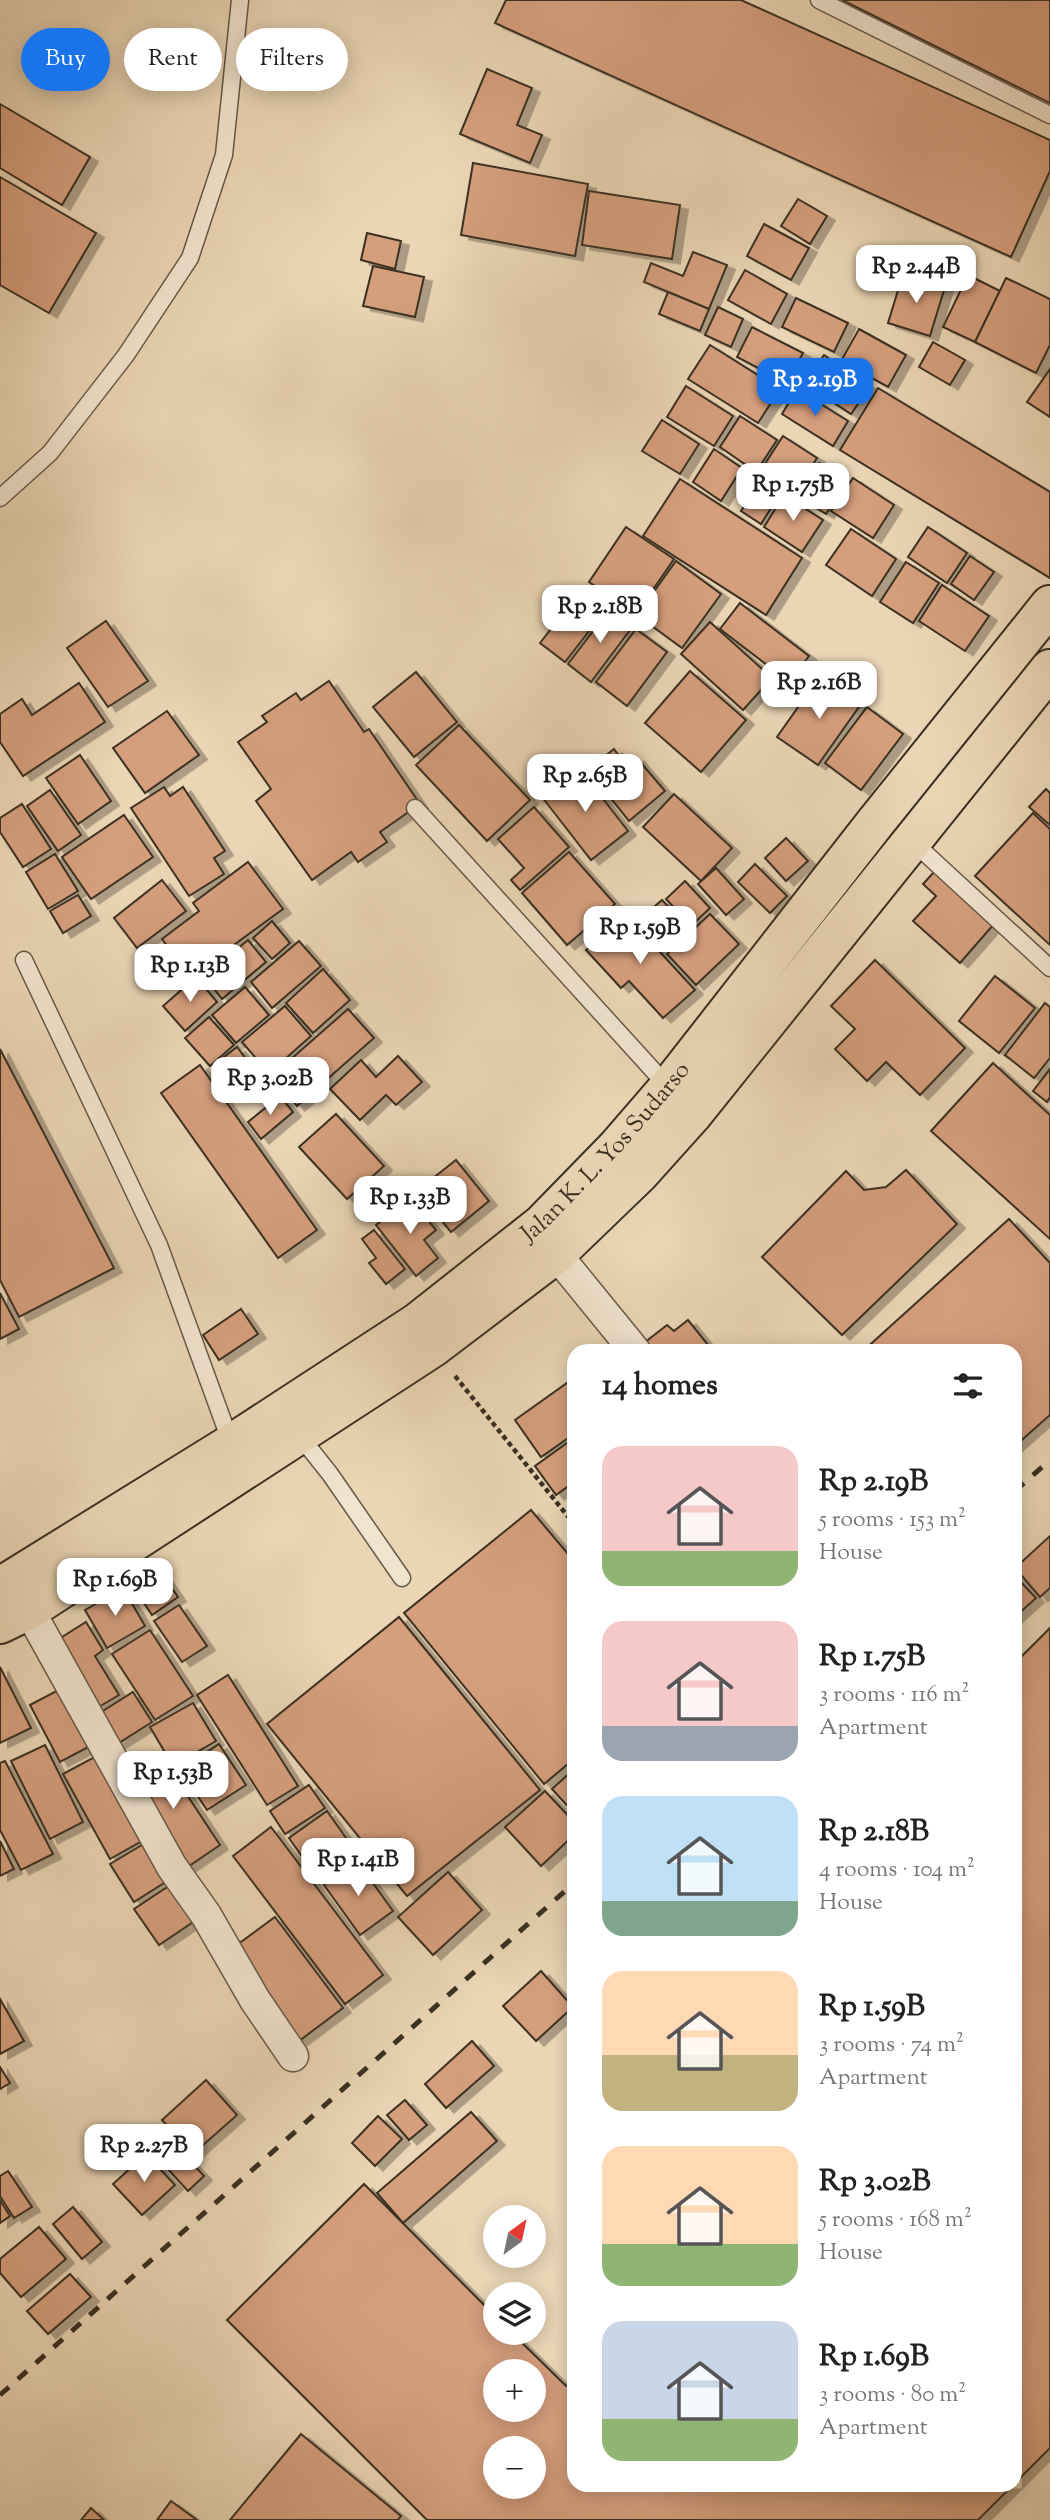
<!DOCTYPE html>
<meta charset="utf-8">
<style>
body{margin:0;font-family:"Sorts Mill Goudy",serif;background:#f2f2f2;color:#222;height:100vh;display:flex;flex-direction:column;font-size:26px;white-space:nowrap}
*{box-sizing:border-box;margin:0}
p{font-size:23px;color:#767676}
.icon{flex:none;width:38px;height:38px;fill:none;stroke:currentColor;stroke-width:2;stroke-linecap:round;stroke-linejoin:round}
.map{position:relative;flex:1;overflow:hidden}
.side{position:absolute;left:567px;top:1344px;width:455px;height:1148px;display:flex;flex-direction:column;background:#fff;border-radius:21px;box-shadow:0 4px 18px #0003}
.side>*{flex:none}
.hud{position:absolute;left:21px;top:28px;width:441px;height:63px;display:flex;gap:14px}
.needle{width:46px;rotate:33deg}
.controls{position:absolute;left:483px;top:2205px;display:grid;gap:14px}
.controls a{display:grid;place-items:center;width:63px;height:63px;border-radius:50%;background:#fff;box-shadow:0 4px 18px #0003;font-size:35px}
.price{position:absolute;translate:-50% -60px;padding:0 16px;border-radius:14px;background:#fff;color:#222;font-size:23px;line-height:46px;filter:drop-shadow(0 2px 4px #0008)}
.price::after{content:'';position:absolute;left:50%;top:42px;width:21px;height:16px;margin-left:-10px;background:inherit;clip-path:polygon(0 0,100% 0,50% 100%)}
.price.selected{background:#1a73e8;color:#fff}
ul{padding:0;list-style:none}
li{display:flex;align-items:center;gap:21px;height:175px;padding:0 35px}
li span{display:grid;place-items:center;flex:none;width:196px;height:140px;border-radius:21px;color:#555}
li>.icon{margin-inline-start:auto}
span .icon{width:84px;height:84px;fill:#fffc;stroke-width:1}
li b{font-size:30px}
h2{display:flex;justify-content:space-between;align-items:center;height:84px;padding:0 35px;font-size:30px}
.tag{padding:0 24px;border-radius:32px;background:#fff;box-shadow:0 4px 18px #0003;font-size:24px;line-height:63px}
.tag.selected{background:#1a73e8;color:#fff}
.map>svg:first-child{display:block}
.building{fill:#d59e7d;stroke:#3a3022;stroke-width:2;fill-rule:evenodd;filter:url(#shadow)}
.lines{fill:none;stroke-linecap:round;stroke-linejoin:round}
.lane-casing{stroke:#665947;stroke-width:19}
.street-casing{stroke:#665947;stroke-width:33}
.highway-casing{stroke:#3a3022;stroke-width:42}
.path{stroke:#3a3022;stroke-width:4.5;stroke-dasharray:5 3.5;stroke-linecap:butt}
.lane{stroke:#f1e4cf;stroke-width:16}
.street{stroke:#f1e4cf;stroke-width:30}
.highway{stroke:#ead5b5;stroke-width:38}
.rail{stroke:#3a3022;stroke-width:5;stroke-dasharray:12 12;stroke-linecap:butt}
.labels{text-anchor:middle;dominant-baseline:central;stroke-width:5;stroke-linejoin:round;paint-order:stroke}
.street-label{font-size:24px;fill:#3a3022;stroke:#f1e4cf}
</style>
<div class="map">
<svg width="1050" height="2520" viewBox="0 0 1050 2520">
<defs>
<filter id="shadow"><feDropShadow dx="8" dy="4.5" stdDeviation="0" flood-color="#0004"/></filter>
</defs>
<rect width="100%" height="100%" fill="#ead5b5"/>
<filter id="stains"><feTurbulence type="fractalNoise" baseFrequency=".00286" numOctaves="4"/><feColorMatrix values="0 0 0 0 .2 0 0 0 0 .09 0 0 0 0 .02 0 0 0 .5 -.17"/></filter>
<radialGradient id="worn" r=".72"><stop offset=".6" stop-color="#630" stop-opacity="0"/><stop offset="1" stop-color="#630" stop-opacity=".3"/></radialGradient>
<g class="building">
<path d="M 506,0 L 741,0 L 1050,140 L 1050,171 L 1011,257 L 495,23 Z"/>
<path d="M 842,0 L 1050,0 L 1050,103 Z"/>
<path d="M 487,69 L 532,88 L 517,125 L 542,135 L 530,163 L 460,134 Z"/>
<path d="M 0,104 L 90,157 L 62,205 L 0,168 Z"/>
<path d="M 473,163 L 588,184 L 575,256 L 461,235 Z"/>
<path d="M 0,177 L 96,233 L 49,313 L 0,285 Z"/>
<path d="M 589,191 L 680,205 L 672,259 L 582,245 Z"/>
<path d="M 798,199 L 827,216 L 810,244 L 781,226 Z"/>
<path d="M 764,224 L 809,248 L 791,280 L 747,256 Z"/>
<path d="M 367,233 L 401,241 L 395,269 L 361,260 Z"/>
<path d="M 693,252 L 727,265 L 709,309 L 644,282 L 651,263 L 683,276 Z"/>
<path d="M 373,266 L 424,277 L 415,317 L 363,306 Z"/>
<path d="M 745,270 L 787,294 L 771,324 L 728,300 Z"/>
<path d="M 903,274 L 945,287 L 930,336 L 888,323 Z"/>
<path d="M 968,275 L 1000,291 L 975,342 L 943,327 Z"/>
<path d="M 1006,278 L 1050,299 L 1050,345 L 1036,373 L 975,342 Z"/>
<path d="M 668,292 L 709,309 L 700,331 L 659,314 Z"/>
<path d="M 796,298 L 848,323 L 834,352 L 782,327 Z"/>
<path d="M 718,307 L 743,319 L 731,347 L 705,335 Z"/>
<path d="M 752,327 L 803,353 L 787,383 L 737,357 Z"/>
<path d="M 859,329 L 906,355 L 888,387 L 841,361 Z"/>
<path d="M 933,342 L 965,360 L 950,385 L 919,367 Z"/>
<path d="M 710,345 L 780,389 L 758,423 L 688,379 Z"/>
<path d="M 824,355 L 870,386 L 851,414 L 804,383 Z"/>
<path d="M 1050,369 L 1050,417 L 1027,402 Z"/>
<path d="M 686,386 L 733,416 L 714,446 L 667,417 Z"/>
<path d="M 878,388 L 1050,492 L 1050,578 L 840,450 Z"/>
<path d="M 797,389 L 848,421 L 833,446 L 782,414 Z"/>
<path d="M 740,416 L 777,440 L 756,472 L 720,447 Z"/>
<path d="M 662,420 L 699,444 L 680,474 L 642,451 Z"/>
<path d="M 783,436 L 817,458 L 793,495 L 759,473 Z"/>
<path d="M 714,449 L 742,468 L 721,501 L 693,482 Z"/>
<path d="M 819,463 L 847,481 L 826,514 L 797,496 Z"/>
<path d="M 853,478 L 894,505 L 873,538 L 831,511 Z"/>
<path d="M 680,479 L 802,558 L 766,615 L 643,536 Z"/>
<path d="M 761,480 L 781,492 L 761,524 L 741,511 Z"/>
<path d="M 784,495 L 823,520 L 802,552 L 764,527 Z"/>
<path d="M 626,527 L 674,559 L 636,614 L 589,582 Z"/>
<path d="M 928,527 L 967,553 L 947,583 L 908,557 Z"/>
<path d="M 851,529 L 896,559 L 872,596 L 826,565 Z"/>
<path d="M 970,556 L 994,572 L 974,600 L 951,584 Z"/>
<path d="M 676,561 L 721,594 L 682,648 L 637,615 Z"/>
<path d="M 906,562 L 939,583 L 913,623 L 880,602 Z"/>
<path d="M 942,585 L 989,616 L 965,651 L 919,621 Z"/>
<path d="M 582,589 L 607,608 L 565,662 L 540,643 Z"/>
<path d="M 740,603 L 809,656 L 789,682 L 720,629 Z"/>
<path d="M 610,609 L 633,626 L 591,682 L 568,664 Z"/>
<path d="M 106,621 L 148,681 L 108,707 L 67,648 Z"/>
<path d="M 710,622 L 772,678 L 743,710 L 681,654 Z"/>
<path d="M 636,629 L 667,652 L 627,706 L 596,682 Z"/>
<path d="M 690,671 L 746,720 L 701,772 L 645,723 Z"/>
<path d="M 416,672 L 457,722 L 414,757 L 373,707 Z"/>
<path d="M 820,676 L 861,704 L 818,765 L 777,737 Z"/>
<path d="M 329,681 L 364,732 L 369,729 L 420,804 L 380,832 L 387,842 L 358,862 L 351,852 L 312,880 L 256,801 L 271,789 L 238,742 L 267,722 L 262,716 L 296,693 L 301,700 Z"/>
<path d="M 79,683 L 105,722 L 23,776 L 0,742 L 0,714 L 22,699 L 32,715 Z"/>
<path d="M 867,707 L 903,734 L 861,790 L 825,763 Z"/>
<path d="M 167,711 L 199,755 L 145,793 L 113,748 Z"/>
<path d="M 459,725 L 530,800 L 487,841 L 416,765 Z"/>
<path d="M 614,749 L 626,765 L 636,757 L 665,791 L 629,821 L 588,770 Z"/>
<path d="M 80,755 L 111,801 L 78,824 L 46,778 Z"/>
<path d="M 579,768 L 628,831 L 591,860 L 542,797 Z"/>
<path d="M 164,787 L 170,796 L 183,787 L 225,851 L 214,858 L 224,874 L 189,896 L 131,808 Z"/>
<path d="M 1046,789 L 1050,793 L 1050,825 L 1029,807 Z"/>
<path d="M 50,790 L 81,835 L 58,851 L 27,806 Z"/>
<path d="M 674,794 L 732,848 L 701,881 L 643,827 Z"/>
<path d="M 22,804 L 51,849 L 23,867 L 0,832 L 0,818 Z"/>
<path d="M 534,807 L 569,847 L 520,890 L 511,880 L 524,868 L 498,839 Z"/>
<path d="M 1033,813 L 1050,829 L 1050,945 L 975,876 Z"/>
<path d="M 124,815 L 153,857 L 91,899 L 62,857 Z"/>
<path d="M 786,838 L 808,861 L 786,881 L 765,858 Z"/>
<path d="M 569,852 L 615,904 L 567,945 L 522,893 Z"/>
<path d="M 55,854 L 78,891 L 48,909 L 26,872 Z"/>
<path d="M 248,862 L 283,909 L 190,977 L 162,939 L 199,911 L 193,903 Z"/>
<path d="M 755,864 L 787,896 L 770,913 L 738,882 Z"/>
<path d="M 716,868 L 744,899 L 726,915 L 698,884 Z"/>
<path d="M 935,871 L 994,924 L 960,963 L 913,921 L 936,896 L 923,884 Z"/>
<path d="M 162,880 L 186,911 L 137,948 L 114,918 Z"/>
<path d="M 685,881 L 710,908 L 691,926 L 666,899 Z"/>
<path d="M 78,895 L 91,916 L 63,933 L 50,911 Z"/>
<path d="M 662,900 L 684,923 L 666,939 L 645,915 Z"/>
<path d="M 625,914 L 695,990 L 663,1018 L 629,981 L 621,988 L 586,950 Z"/>
<path d="M 710,914 L 739,944 L 696,985 L 667,954 Z"/>
<path d="M 272,921 L 290,943 L 272,959 L 253,938 Z"/>
<path d="M 248,940 L 266,962 L 222,999 L 204,977 Z"/>
<path d="M 299,941 L 321,966 L 272,1008 L 251,982 Z"/>
<path d="M 875,960 L 965,1048 L 920,1095 L 886,1062 L 867,1081 L 835,1049 L 855,1029 L 831,1006 Z"/>
<path d="M 323,969 L 350,1000 L 313,1033 L 286,1003 Z"/>
<path d="M 995,976 L 1035,1008 L 999,1053 L 959,1021 Z"/>
<path d="M 196,977 L 217,1002 L 185,1031 L 163,1006 Z"/>
<path d="M 245,987 L 269,1015 L 236,1043 L 212,1015 Z"/>
<path d="M 1045,1003 L 1050,1007 L 1050,1058 L 1034,1078 L 1005,1055 Z"/>
<path d="M 285,1006 L 311,1036 L 285,1059 L 313,1092 L 297,1106 L 242,1042 Z"/>
<path d="M 348,1009 L 374,1038 L 317,1088 L 291,1059 Z"/>
<path d="M 209,1017 L 234,1045 L 210,1066 L 185,1038 Z"/>
<path d="M 237,1047 L 263,1081 L 242,1098 L 215,1064 Z"/>
<path d="M 0,1049 L 114,1268 L 19,1317 L 0,1280 Z"/>
<path d="M 398,1056 L 422,1082 L 396,1105 L 386,1095 L 360,1120 L 330,1089 L 361,1060 L 376,1077 Z"/>
<path d="M 993,1063 L 1050,1115 L 1050,1239 L 931,1131 Z"/>
<path d="M 200,1065 L 317,1230 L 278,1258 L 161,1093 Z"/>
<path d="M 1050,1069 L 1050,1097 L 1047,1102 L 1033,1091 Z"/>
<path d="M 280,1096 L 293,1112 L 261,1139 L 248,1122 Z"/>
<path d="M 336,1114 L 384,1166 L 347,1199 L 299,1147 Z"/>
<path d="M 456,1160 L 489,1201 L 451,1232 L 417,1191 Z"/>
<path d="M 906,1170 L 957,1224 L 842,1335 L 762,1257 L 846,1171 L 864,1190 L 886,1187 Z"/>
<path d="M 410,1198 L 436,1230 L 424,1240 L 438,1258 L 416,1276 L 376,1225 Z"/>
<path d="M 1009,1219 L 1050,1263 L 1050,1415 L 1015,1446 L 1015,1351 L 863,1351 Z"/>
<path d="M 374,1230 L 405,1269 L 386,1284 L 369,1263 L 376,1258 L 362,1239 Z"/>
<path d="M 0,1293 L 19,1329 L 0,1339 Z"/>
<path d="M 241,1309 L 258,1334 L 219,1360 L 203,1335 Z"/>
<path d="M 688,1320 L 713,1351 L 649,1351 L 644,1343 L 667,1325 L 674,1331 Z"/>
<path d="M 574,1378 L 574,1434 L 541,1457 L 515,1420 Z"/>
<path d="M 574,1438 L 574,1482 L 556,1495 L 535,1466 Z"/>
<path d="M 531,1510 L 574,1561 L 574,1759 L 544,1784 L 404,1613 Z"/>
<path d="M 1050,1536 L 1050,1588 L 1040,1597 L 1015,1568 Z"/>
<path d="M 158,1568 L 178,1597 L 152,1615 L 132,1585 Z"/>
<path d="M 1015,1576 L 1036,1598 L 1015,1617 Z"/>
<path d="M 123,1588 L 145,1626 L 107,1648 L 85,1610 Z"/>
<path d="M 179,1605 L 207,1646 L 182,1662 L 154,1621 Z"/>
<path d="M 399,1617 L 540,1790 L 407,1896 L 267,1724 Z"/>
<path d="M 86,1622 L 103,1650 L 95,1656 L 119,1695 L 92,1711 L 51,1644 Z"/>
<path d="M 1050,1628 L 1050,2448 L 1015,2483 L 1015,1663 Z"/>
<path d="M 150,1630 L 193,1696 L 155,1720 L 112,1654 Z"/>
<path d="M 0,1667 L 31,1728 L 0,1743 Z"/>
<path d="M 228,1675 L 298,1786 L 267,1805 L 197,1695 Z"/>
<path d="M 64,1687 L 94,1744 L 60,1762 L 30,1705 Z"/>
<path d="M 133,1692 L 152,1722 L 114,1746 L 95,1716 Z"/>
<path d="M 193,1703 L 216,1741 L 173,1766 L 150,1727 Z"/>
<path d="M 219,1744 L 246,1785 L 207,1810 L 180,1770 Z"/>
<path d="M 45,1745 L 83,1822 L 50,1839 L 11,1761 Z"/>
<path d="M 102,1753 L 149,1837 L 110,1859 L 63,1774 Z"/>
<path d="M 160,1754 L 220,1845 L 186,1868 L 126,1776 Z"/>
<path d="M 5,1761 L 53,1854 L 21,1870 L 0,1830 L 0,1763 Z"/>
<path d="M 574,1769 L 574,1811 L 573,1812 L 552,1789 Z"/>
<path d="M 309,1785 L 325,1808 L 285,1834 L 270,1811 Z"/>
<path d="M 545,1791 L 574,1822 L 574,1835 L 541,1866 L 505,1827 Z"/>
<path d="M 327,1811 L 358,1855 L 320,1882 L 289,1838 Z"/>
<path d="M 271,1827 L 383,1975 L 345,2004 L 233,1856 Z"/>
<path d="M 152,1839 L 175,1876 L 134,1902 L 110,1864 Z"/>
<path d="M 0,1841 L 14,1869 L 0,1876 Z"/>
<path d="M 357,1861 L 393,1911 L 360,1935 L 324,1885 Z"/>
<path d="M 448,1872 L 482,1910 L 433,1955 L 398,1917 Z"/>
<path d="M 178,1880 L 202,1916 L 159,1945 L 134,1909 Z"/>
<path d="M 275,1917 L 343,2008 L 299,2041 L 230,1950 Z"/>
<path d="M 541,1971 L 573,2007 L 536,2041 L 503,2006 Z"/>
<path d="M 0,1999 L 24,2041 L 0,2054 Z"/>
<path d="M 472,2041 L 494,2066 L 446,2108 L 425,2084 Z"/>
<path d="M 0,2067 L 10,2083 L 0,2089 Z"/>
<path d="M 206,2080 L 237,2115 L 193,2154 L 162,2120 Z"/>
<path d="M 405,2100 L 427,2125 L 409,2140 L 387,2115 Z"/>
<path d="M 471,2112 L 497,2141 L 403,2223 L 377,2193 Z"/>
<path d="M 378,2116 L 402,2139 L 375,2166 L 352,2143 Z"/>
<path d="M 159,2128 L 204,2176 L 188,2191 L 143,2142 Z"/>
<path d="M 146,2154 L 175,2185 L 142,2215 L 113,2184 Z"/>
<path d="M 8,2171 L 32,2207 L 14,2218 L 0,2196 L 0,2176 Z"/>
<path d="M 364,2184 L 495,2316 L 495,2333 L 512,2333 L 566,2386 L 574,2379 L 574,2485 L 1013,2485 L 978,2520 L 427,2520 L 227,2320 ZM 495,2371 L 534,2371 L 534,2410 L 495,2410 ZM 495,2448 L 534,2448 L 534,2487 L 495,2487 Z"/>
<path d="M 0,2200 L 10,2216 L 0,2223 Z"/>
<path d="M 73,2207 L 102,2242 L 82,2259 L 53,2224 Z"/>
<path d="M 39,2227 L 66,2259 L 21,2297 L 0,2273 L 0,2259 Z"/>
<path d="M 70,2274 L 91,2297 L 48,2334 L 27,2311 Z"/>
<path d="M 301,2434 L 401,2516 L 398,2520 L 230,2520 Z"/>
<path d="M 171,2501 L 197,2520 L 157,2520 Z"/>
<path d="M 91,2508 L 104,2520 L 81,2520 Z"/>
</g>
<g class="lines">
<defs>
<g id="lane">
<path d="M 819,0 L 1050,115"/>
<path d="M 0,498 L 50,453 L 126,355 L 190,258 L 224,155 L 240,0"/>
<path d="M 415,808 L 670,1089"/>
<path d="M 912,841 L 1050,968"/>
<path d="M 24,960 L 159,1245 L 231,1443"/>
<path d="M 299,1435 L 330,1474 L 402,1578"/>
</g>
<g id="street">
<path d="M 556,1254 L 635,1351"/>
<path d="M 29,1610 L 172,1867 L 206,1915 L 255,2000 L 293,2056"/>
</g>
<g id="highway">
<path id="s1" d="M 0,1587 L 231,1444 L 418,1322 L 542,1224 L 617,1147 L 668,1088 L 875,823 L 1050,605"/>
<path d="M 0,1624 L 29,1610 L 432,1348 L 556,1254 L 639,1174 L 692,1115 L 1050,669"/>
</g>
</defs>
<use href="#lane" class="lane-casing"/>
<use href="#street" class="street-casing"/>
<use href="#highway" class="highway-casing"/>
<path class="path" d="M 455,1376 L 574,1524"/>
<use href="#lane" class="lane"/>
<use href="#street" class="street"/>
<use href="#highway" class="highway"/>
<g class="rail">
<path d="M 1015,1491 L 1050,1460"/>
<path d="M 0,2395 L 574,1883"/>
</g>
</g>
<g class="labels">
<g class="street-label">
<text stroke="none"><textPath href="#s1" startOffset="749">Jalan K. L. Yos Sudarso</textPath></text>
</g>
</g>
<rect width="100%" height="100%" filter="url(#stains)"/>
<rect width="100%" height="100%" fill="url(#worn)"/>
</svg>
<div class="controls">
<a><svg class="needle" viewBox="-14 -14 28 28"><path d="M0-13l5 13h-10z" fill="#e53935"/><path d="M0 13l5-13h-10z" fill="#767676"/></svg></a>
<a><svg class="icon" aria-label="layers" viewBox="0 0 24 24"><path d="M12 4l9 5-9 5-9-5zM3 14l9 5 9-5"/></svg></a>
<a>+</a>
<a>−</a>
</div>
<b class="price" style="left:916px;top:305px">Rp 2.44B</b>
<b class="price selected" style="left:815px;top:418px">Rp 2.19B</b>
<b class="price" style="left:793px;top:523px">Rp 1.75B</b>
<b class="price" style="left:600px;top:645px">Rp 2.18B</b>
<b class="price" style="left:819px;top:721px">Rp 2.16B</b>
<b class="price" style="left:585px;top:814px">Rp 2.65B</b>
<b class="price" style="left:640px;top:966px">Rp 1.59B</b>
<b class="price" style="left:190px;top:1004px">Rp 1.13B</b>
<b class="price" style="left:270px;top:1117px">Rp 3.02B</b>
<b class="price" style="left:410px;top:1236px">Rp 1.33B</b>
<b class="price" style="left:115px;top:1618px">Rp 1.69B</b>
<b class="price" style="left:173px;top:1811px">Rp 1.53B</b>
<b class="price" style="left:358px;top:1898px">Rp 1.41B</b>
<b class="price" style="left:144px;top:2184px">Rp 2.27B</b>
<div class="hud">
<a class="tag selected">Buy</a>
<a class="tag">Rent</a>
<a class="tag">Filters</a>
</div>
<section class="side">
<h2>14 homes<svg class="icon" aria-label="filters" viewBox="0 0 24 24"><path d="M4 7h16M4 17h16"/><circle cx="9" cy="7" r="2"/><circle cx="15" cy="17" r="2"/></svg></h2>
<ul>
<li><span style="background:linear-gradient(#f6c9c9 75%,#8fb573 0)"><svg class="icon" aria-label="home" viewBox="0 0 24 24"><path d="M3 11l9-7 9 7M6 9v11h12V9"/></svg></span><div><b>Rp 2.19B</b><p>5 rooms · 153 m²</p><p>House</p></div></li>
<li><span style="background:linear-gradient(#f6c9c9 75%,#9aa5b1 0)"><svg class="icon" aria-label="home" viewBox="0 0 24 24"><path d="M3 11l9-7 9 7M6 9v11h12V9"/></svg></span><div><b>Rp 1.75B</b><p>3 rooms · 116 m²</p><p>Apartment</p></div></li>
<li><span style="background:linear-gradient(#bfe0f5 75%,#7fa58c 0)"><svg class="icon" aria-label="home" viewBox="0 0 24 24"><path d="M3 11l9-7 9 7M6 9v11h12V9"/></svg></span><div><b>Rp 2.18B</b><p>4 rooms · 104 m²</p><p>House</p></div></li>
<li><span style="background:linear-gradient(#ffd9b3 60%,#c2b280 0)"><svg class="icon" aria-label="home" viewBox="0 0 24 24"><path d="M3 11l9-7 9 7M6 9v11h12V9"/></svg></span><div><b>Rp 1.59B</b><p>3 rooms · 74 m²</p><p>Apartment</p></div></li>
<li><span style="background:linear-gradient(#ffd9b3 70%,#8fb573 0)"><svg class="icon" aria-label="home" viewBox="0 0 24 24"><path d="M3 11l9-7 9 7M6 9v11h12V9"/></svg></span><div><b>Rp 3.02B</b><p>5 rooms · 168 m²</p><p>House</p></div></li>
<li><span style="background:linear-gradient(#c9d6e8 70%,#8fb573 0)"><svg class="icon" aria-label="home" viewBox="0 0 24 24"><path d="M3 11l9-7 9 7M6 9v11h12V9"/></svg></span><div><b>Rp 1.69B</b><p>3 rooms · 80 m²</p><p>Apartment</p></div></li>
</ul>
</section>
</div>
